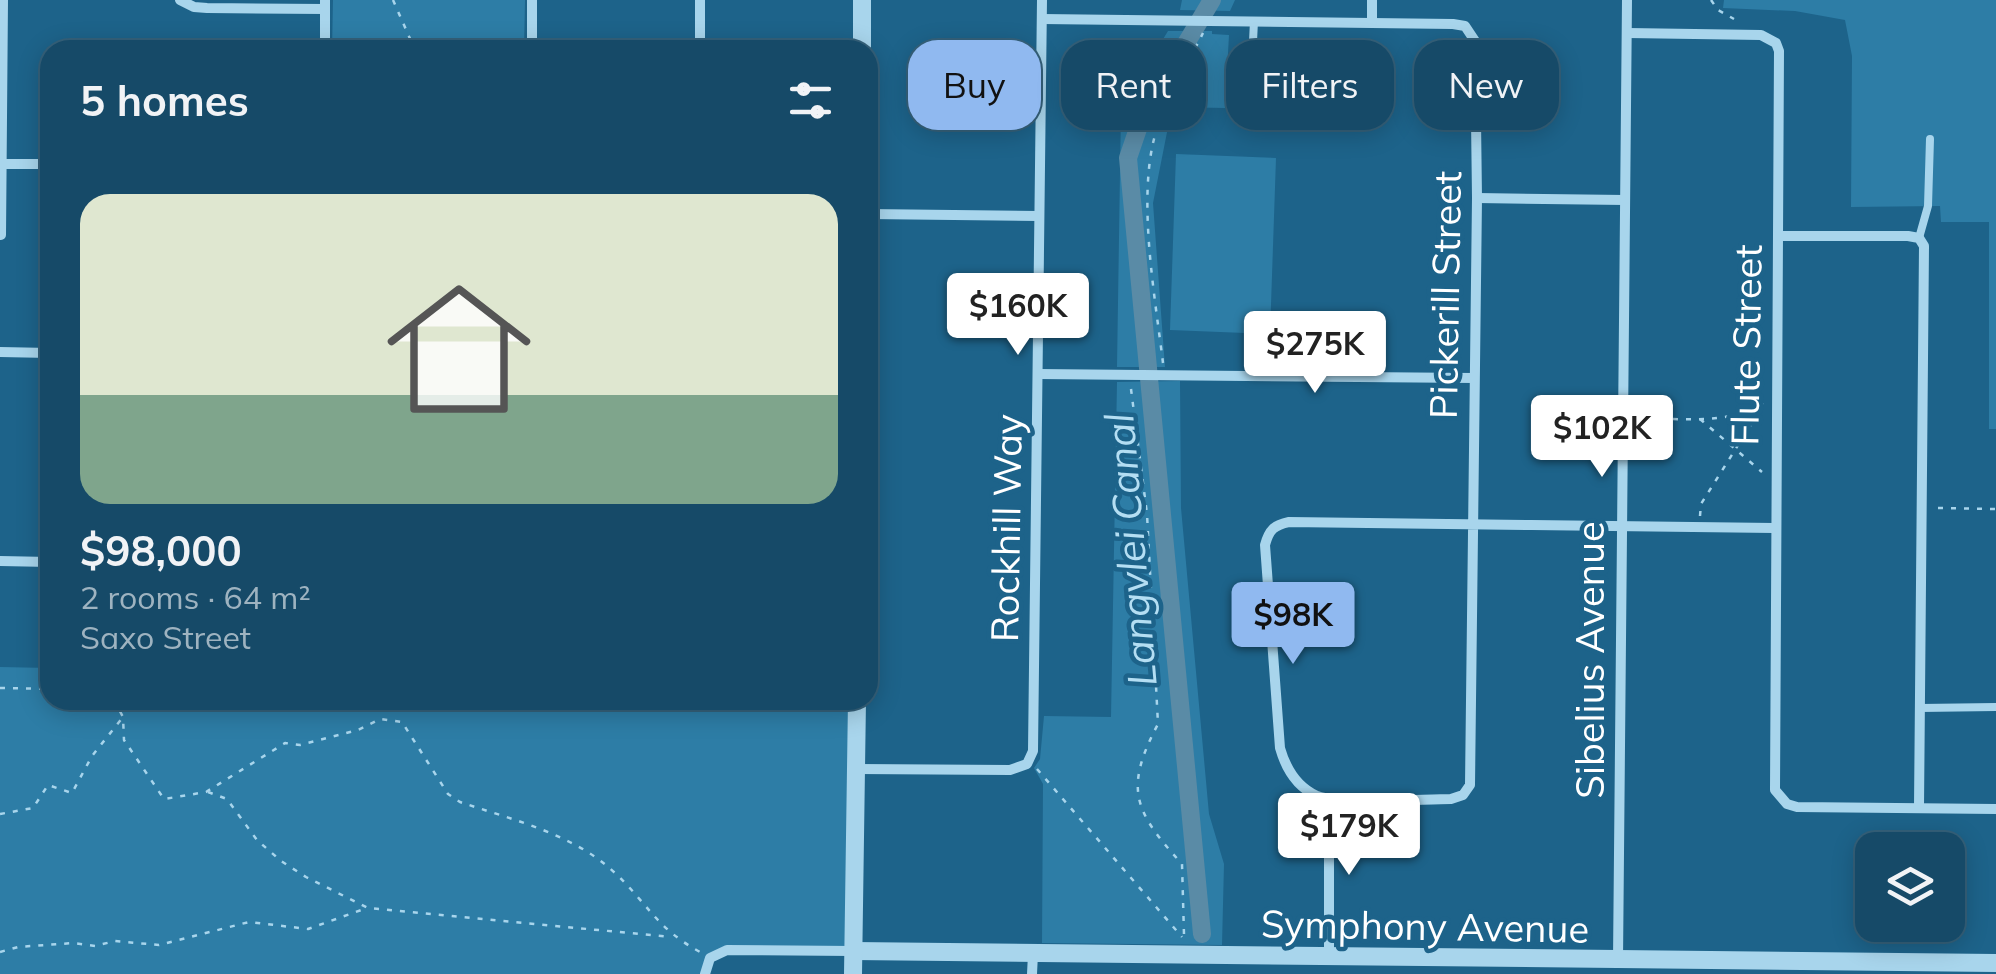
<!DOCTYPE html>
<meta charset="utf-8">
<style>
body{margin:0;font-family:Mulish,sans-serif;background:#235471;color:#f1f3f6;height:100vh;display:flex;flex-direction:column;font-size:38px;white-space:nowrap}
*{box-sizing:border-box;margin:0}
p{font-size:32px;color:#9eb3c0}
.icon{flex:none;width:55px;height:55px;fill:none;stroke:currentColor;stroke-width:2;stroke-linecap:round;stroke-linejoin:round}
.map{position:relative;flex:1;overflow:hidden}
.drawer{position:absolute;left:40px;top:40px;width:838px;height:670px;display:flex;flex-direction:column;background:#164a68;border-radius:30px;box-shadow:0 5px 25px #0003,0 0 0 2px #35627c}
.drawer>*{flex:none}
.hud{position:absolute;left:908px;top:40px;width:938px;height:90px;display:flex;gap:20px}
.controls{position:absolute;left:1855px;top:832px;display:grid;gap:20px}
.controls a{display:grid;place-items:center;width:110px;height:110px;border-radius:20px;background:#164a68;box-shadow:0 5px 25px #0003,0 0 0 2px #35627c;font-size:50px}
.price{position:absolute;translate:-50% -85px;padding:0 22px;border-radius:10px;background:#fff;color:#222;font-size:32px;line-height:65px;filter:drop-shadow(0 2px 5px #0008)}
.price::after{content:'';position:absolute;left:50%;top:60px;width:30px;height:22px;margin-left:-15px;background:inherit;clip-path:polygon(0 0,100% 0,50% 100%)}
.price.current{background:#90b9f0;color:#111}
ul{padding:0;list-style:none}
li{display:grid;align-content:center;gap:20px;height:530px;padding:0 40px}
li+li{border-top:2px solid #35627c}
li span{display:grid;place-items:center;height:310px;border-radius:30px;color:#555}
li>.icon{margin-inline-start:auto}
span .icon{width:180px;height:180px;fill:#fffc;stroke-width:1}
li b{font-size:42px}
h2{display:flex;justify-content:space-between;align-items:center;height:120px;padding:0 40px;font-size:42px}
.pill{padding:0 35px;border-radius:30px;background:#164a68;box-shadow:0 5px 25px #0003,0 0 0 2px #35627c;font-size:35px;line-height:90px}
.pill.current{background:#90b9f0;color:#111}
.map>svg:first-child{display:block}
.green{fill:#2d7da6}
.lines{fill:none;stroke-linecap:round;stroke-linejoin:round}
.canal{stroke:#5a8ba6;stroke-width:18}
.path{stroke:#a8d5ec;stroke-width:2.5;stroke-dasharray:5 8;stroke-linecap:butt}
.service{stroke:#a8d5ec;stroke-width:8}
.minor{stroke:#a8d5ec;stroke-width:10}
.tertiary{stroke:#a8d5ec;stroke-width:18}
.labels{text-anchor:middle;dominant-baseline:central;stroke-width:9;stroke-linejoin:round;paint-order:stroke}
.street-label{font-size:38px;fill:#fff;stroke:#1d638a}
.water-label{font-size:40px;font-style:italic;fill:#b4def3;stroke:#1d638a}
</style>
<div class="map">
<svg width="1996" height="974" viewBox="0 0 1996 974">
<rect width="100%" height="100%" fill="#1d638a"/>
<g class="green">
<path d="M 333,0 L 525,0 L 524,50 L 332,50 Z"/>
<path d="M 1182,0 L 1235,0 L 1230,11 L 1180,10 Z"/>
<path d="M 1724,0 L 1996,0 L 1996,429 L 1989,429 L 1989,222 L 1941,222 L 1940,206 L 1851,207 L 1852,56 L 1845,20 L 1795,11 L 1723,8 Z"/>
<path d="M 1168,31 L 1212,31 L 1212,34 L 1229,35 L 1225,108 L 1172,107 L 1153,203 L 1165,367 L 1117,367 L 1121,108 Z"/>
<path d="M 1176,154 L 1276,158 L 1270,334 L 1170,330 Z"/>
<path d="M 1180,381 L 1181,508 L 1209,814 L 1224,864 L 1222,945 L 1042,943 L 1043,784 L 1034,768 L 1040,759 L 1044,716 L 1111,717 L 1117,382 Z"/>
<path d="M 0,667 L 50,668 L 50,700 L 857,700 L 853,951 L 727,950 L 710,958 L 705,974 L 0,974 Z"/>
</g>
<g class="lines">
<path class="canal" d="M 1202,934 L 1128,158 L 1142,117 L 1212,0"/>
<g class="path">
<path d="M 393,0 L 415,50"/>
<path d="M 1711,0 L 1718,10 L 1734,19"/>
<path d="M 1302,80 L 1305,38"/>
<path d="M 1163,363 C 1155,297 1138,203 1154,139 C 1164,102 1186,67 1203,33"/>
<path d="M 1131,389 L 1147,514 L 1158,724 C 1123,790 1135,812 1182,864 L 1184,935"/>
<path d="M 1634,418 C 1673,418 1730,426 1763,403"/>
<path d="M 1700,419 L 1762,472"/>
<path d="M 1938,508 L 1996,509"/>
<path d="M 1700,516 L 1701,504 L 1752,423 L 1750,414"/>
<path d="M 0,688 L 50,689"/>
<path d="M 114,700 L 123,717 L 124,740 L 164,799 L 206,792 L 285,743 L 300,745 L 358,730 L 380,719 L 402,722 L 448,794 L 460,802 C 513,820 574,834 615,873 C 648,904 656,928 700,952"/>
<path d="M 1037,769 L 1182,937"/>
<path d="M 208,792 L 227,799 L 257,840 L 281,861 L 306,877 L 368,908 L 671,937"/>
<path d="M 0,814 L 33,808 L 48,785 L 72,793 L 92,756 L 123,717"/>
<path d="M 0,952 L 18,947 L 73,943 L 95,946 L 115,941 L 159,945 L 249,922 L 308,929 L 367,908"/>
</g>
<g class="service">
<path d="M 1250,103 L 1254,21"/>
<path d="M 1919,238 L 1928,206 L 1930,139"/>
<path d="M 1920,708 L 1996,707"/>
</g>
<g class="minor">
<path d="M 180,0 L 194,7 L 207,8 L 325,9"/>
<path d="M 1042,19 L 1453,24 L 1465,26 L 1475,41 L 1477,198 L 1470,785 L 1463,795 L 1451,799 C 1423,799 1339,805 1317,796 C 1297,787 1286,769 1280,748 L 1265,545 C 1269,530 1274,525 1289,522 C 1451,524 1612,526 1774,528"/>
<path d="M 1372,22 L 1372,0"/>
<path d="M 1628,33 L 1761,35 L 1776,43 L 1779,51 L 1775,790 L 1787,804 L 1797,807 L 1996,809"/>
<path d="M 325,50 L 325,0"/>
<path d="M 532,50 L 532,0"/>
<path d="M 700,50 L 700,0"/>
<path d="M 2,164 L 50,164"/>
<path d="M 1477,198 L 1625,200"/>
<path d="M 868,214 L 1038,216"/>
<path d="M 1,235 L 3,0"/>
<path d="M 1778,236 L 1908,236 L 1919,238 L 1924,246 L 1919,807"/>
<path d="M 0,352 L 50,353"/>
<path d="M 1038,374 L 1474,378"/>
<path d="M 0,561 L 50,562"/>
<path d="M 857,769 L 1010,770 L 1027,764 L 1033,751 L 1042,0"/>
<path d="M 1329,957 L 1329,799"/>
<path d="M 1618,960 L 1627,0"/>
<path d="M 705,974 L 710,958 L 727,950 L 853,951"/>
<path d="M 1032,974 L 1033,954"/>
</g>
<g class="tertiary">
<path d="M 862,50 L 862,0"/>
<path d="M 853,951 L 1996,963"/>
<path d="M 853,974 L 857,700"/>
</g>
</g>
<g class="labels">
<g class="street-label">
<text transform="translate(1445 295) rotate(-89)">Pickerill Street</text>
<text transform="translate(1746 345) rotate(-89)">Flute Street</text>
<text transform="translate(1006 528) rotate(-89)">Rockhill Way</text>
<text transform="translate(1590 660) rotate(-90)">Sibelius Avenue</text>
<text transform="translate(1425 926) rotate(1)">Symphony Avenue</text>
</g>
<g class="water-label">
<text transform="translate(1130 550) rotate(-95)">Langvlei Canal</text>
</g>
</g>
</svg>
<div class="controls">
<a><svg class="icon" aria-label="layers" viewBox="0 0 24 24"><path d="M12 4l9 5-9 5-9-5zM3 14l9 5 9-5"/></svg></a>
</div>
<b class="price" style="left:1018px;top:358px">$160K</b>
<b class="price" style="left:1315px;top:396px">$275K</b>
<b class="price" style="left:1602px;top:480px">$102K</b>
<b class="price current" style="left:1293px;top:667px">$98K</b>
<b class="price" style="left:1349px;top:878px">$179K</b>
<div class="hud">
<a class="pill current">Buy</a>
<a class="pill">Rent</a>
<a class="pill">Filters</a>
<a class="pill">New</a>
</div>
<section class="drawer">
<h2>5 homes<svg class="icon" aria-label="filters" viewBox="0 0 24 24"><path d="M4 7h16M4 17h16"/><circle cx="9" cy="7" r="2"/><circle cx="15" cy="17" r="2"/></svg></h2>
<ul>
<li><span style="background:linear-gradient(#dfe7d0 65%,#7fa58c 0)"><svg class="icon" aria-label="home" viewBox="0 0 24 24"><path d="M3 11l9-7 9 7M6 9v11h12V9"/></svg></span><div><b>$98,000</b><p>2 rooms · 64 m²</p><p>Saxo Street</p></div></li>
</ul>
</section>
</div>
